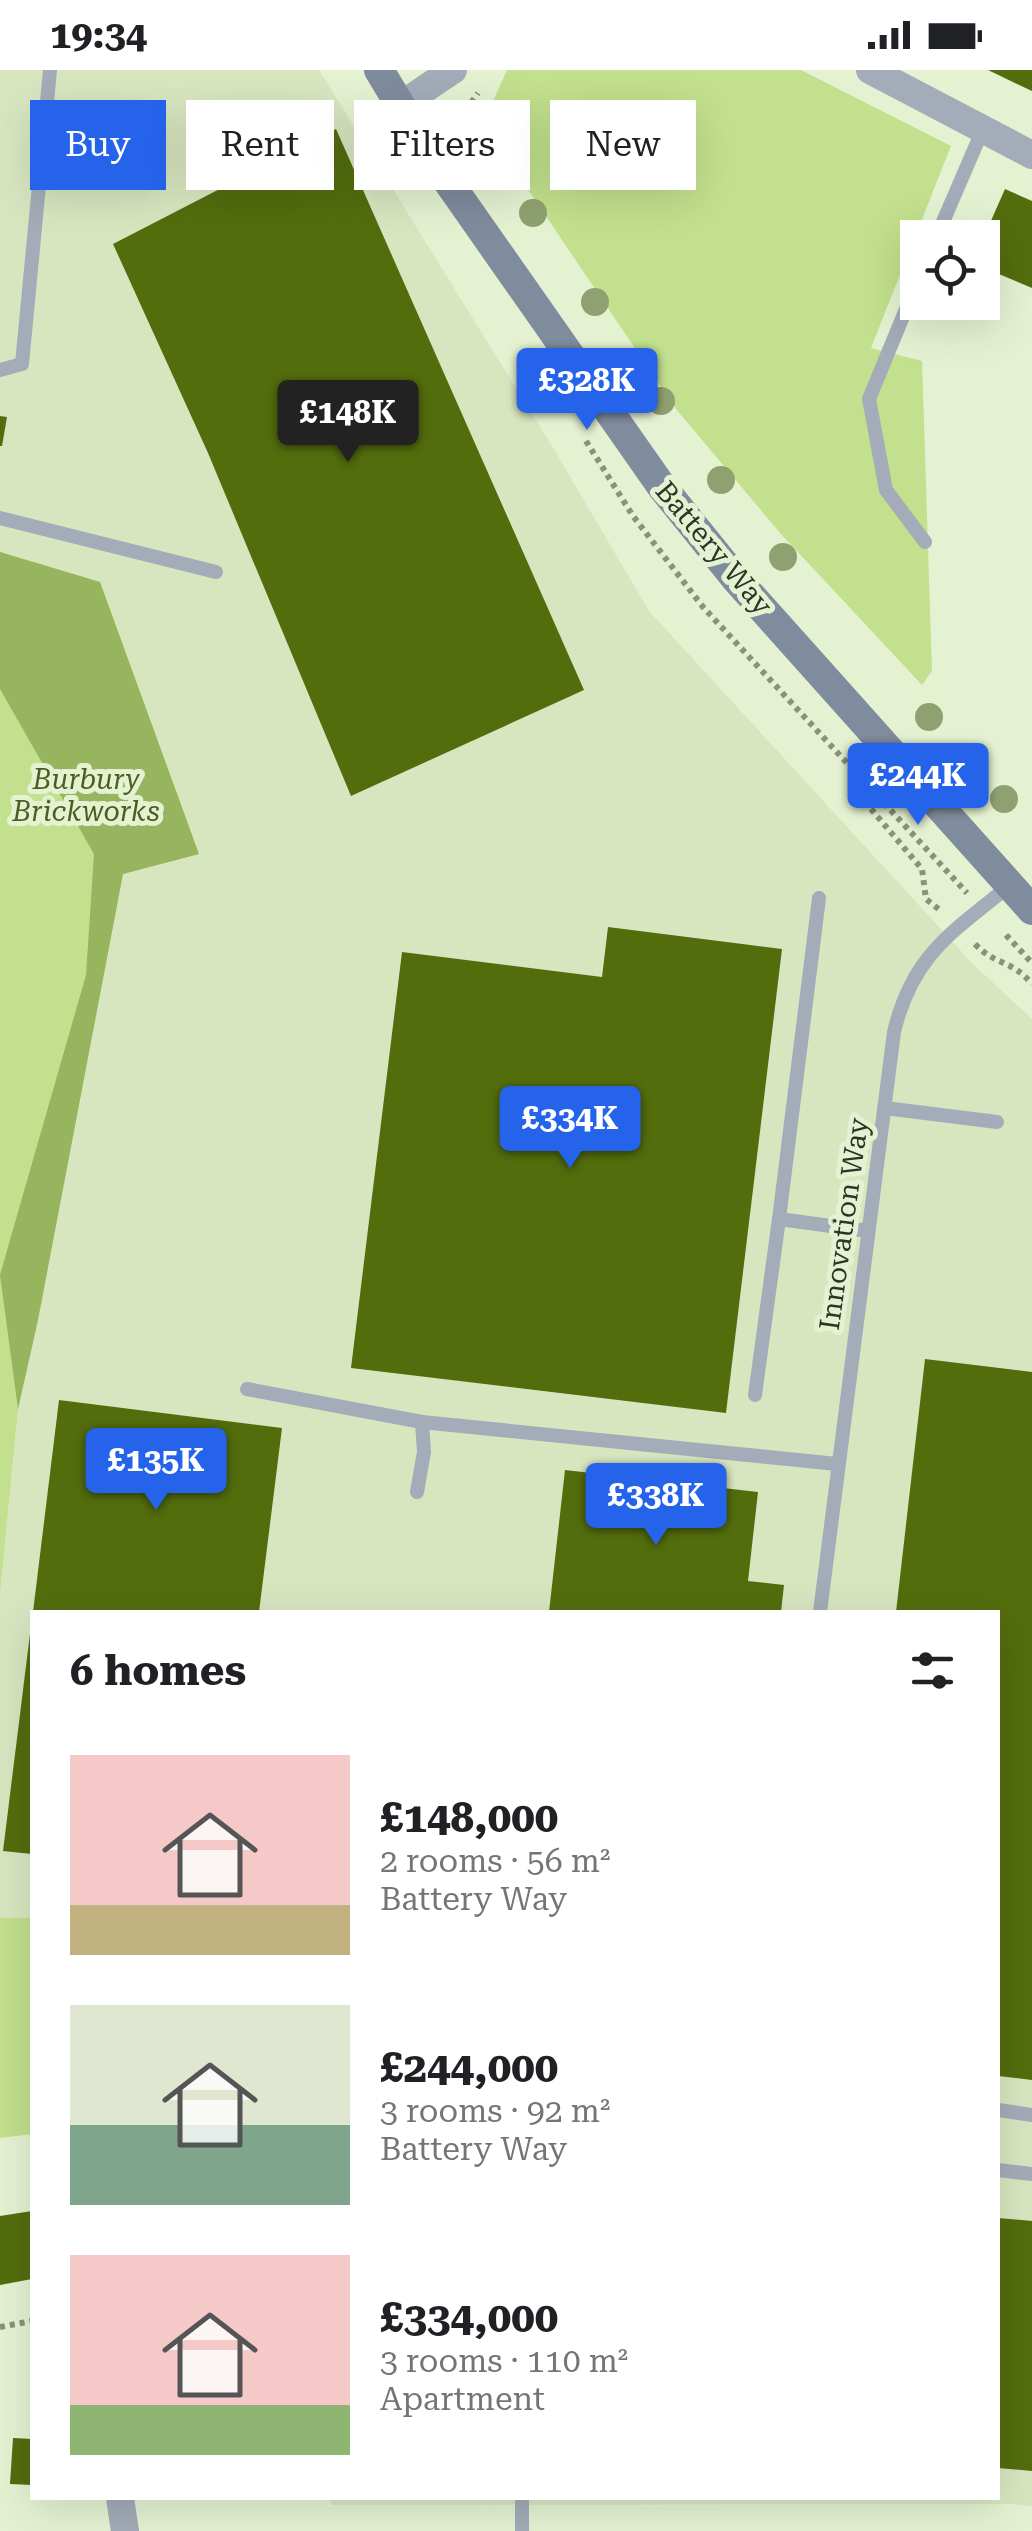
<!DOCTYPE html>
<meta charset="utf-8">
<style>
body{margin:0;font-family:"Roboto Serif",serif;background:#f6f6f6;color:#202124;height:100vh;display:flex;flex-direction:column;font-size:38px;white-space:nowrap}
*{box-sizing:border-box;margin:0}
p{font-size:32px;color:#757577}
.icon{flex:none;width:55px;height:55px;fill:none;stroke:currentColor;stroke-width:2;stroke-linecap:round;stroke-linejoin:round}
.map{position:relative;flex:1;overflow:hidden}
.details{position:absolute;left:30px;top:1540px;width:970px;height:890px;display:flex;flex-direction:column;background:#fff;border-radius:0px;box-shadow:0 10px 40px #0002}
.details>*{flex:none}
.hud{position:absolute;left:30px;top:30px;width:972px;height:90px;display:flex;gap:20px}
.controls{position:absolute;left:900px;top:150px;display:grid;gap:20px}
.controls a{display:grid;place-items:center;width:100px;height:100px;border-radius:0px;background:#fff;box-shadow:0 10px 40px #0002;font-size:50px}
.price{position:absolute;translate:-50% -85px;padding:0 22px;border-radius:10px;background:#2563eb;color:#fff;font-size:32px;line-height:65px;filter:drop-shadow(0 2px 5px #0008)}
.price::after{content:'';position:absolute;left:50%;top:60px;width:30px;height:22px;margin-left:-15px;background:inherit;clip-path:polygon(0 0,100% 0,50% 100%)}
.price.current{background:#222;color:#fff}
ul{padding:0;list-style:none}
li{display:flex;align-items:center;gap:30px;height:250px;padding:0 40px}
li span{display:grid;place-items:center;flex:none;width:280px;height:200px;border-radius:0px;color:#555}
li>.icon{margin-inline-start:auto}
span .icon{width:120px;height:120px;fill:#fffc;stroke-width:1}
li b{font-size:42px}
h2{display:flex;justify-content:space-between;align-items:center;height:120px;padding:0 40px;font-size:42px}
.pill{padding:0 35px;border-radius:0px;background:#fff;box-shadow:0 10px 40px #0002;font-size:35px;line-height:90px}
.pill.current{background:#2563eb;color:#fff}
.status{display:flex;justify-content:space-between;align-items:center;height:70px;padding:0 50px;background:#fff;direction:ltr}
.status svg{height:28px;fill:currentColor}
.map>svg:first-child{display:block}
.built{fill:#d8e6c0}
.green{fill:#c2e08d}
.forest{fill:#97b55e}
.building{fill:#536d0d}
.lines{fill:none;stroke-linecap:round;stroke-linejoin:round}
.path{stroke:#89927b;stroke-width:6;stroke-dasharray:5 5;stroke-linecap:butt}
.lane{stroke:#a3acb8;stroke-width:14}
.street{stroke:#a3acb8;stroke-width:28}
.secondary{stroke:#7f8c9e;stroke-width:30}
.tree{fill:#90a171}
.labels{text-anchor:middle;dominant-baseline:central;stroke-width:10;stroke-linejoin:round;paint-order:stroke}
.street-label{font-size:28px;fill:#2e3326;stroke:#e5f2d2}
.park-label{font-size:28px;font-style:italic;fill:#4b5e22;stroke:#e5f2d2}
</style>
<div class="status"><b>19:34</b><svg viewBox="0 0 49 12"><path d="M0 12V9h3v3zM5 12V6h3v6zM10 12V3h3v9zM15 12V0h3v12zM26 1h20v11H26zM47 4h2v5h-2z"/></svg></div>
<div class="map">
<svg width="1032" height="2461" viewBox="0 0 1032 2461">
<rect width="100%" height="100%" fill="#e5f2d2"/>
<path class="built" d="M 0,0 L 319,0 L 555,381 L 649,541 L 973,894 L 1032,949 L 1032,2436 L 1011,2434 L 332,2435 L 330,2428 L 998,2428 L 998,1542 L 32,1542 L 32,1848 L 0,1848 L 0,1524 L 18,1339 L 38,1250 L 123,803 L 199,783 L 100,512 L 0,482 Z"/>
<g class="green">
<path d="M 507,0 L 801,0 L 951,76 L 871,278 L 922,291 L 932,601 L 922,615 L 781,464 L 676,339 L 483,53 Z"/>
<path d="M 0,482 L 100,512 L 199,784 L 123,804 L 38,1250 L 18,1339 L 0,1524 Z"/>
<path d="M 0,1848 L 32,1848 L 32,2064 L 0,2068 Z"/>
</g>
<path class="forest" d="M 0,482 L 100,512 L 199,784 L 123,804 L 38,1250 L 18,1339 L 0,1205 L 86,905 L 94,784 L 0,619 Z"/>
<g class="building">
<path d="M 988,0 L 1032,0 L 1032,21 L 1017,14 Z"/>
<path d="M 336,59 L 584,620 L 351,726 L 208,383 L 113,174 Z"/>
<path d="M 1005,119 L 1032,131 L 1032,218 L 982,197 L 982,171 Z"/>
<path d="M 0,346 L 7,347 L 2,376 L 0,376 Z"/>
<path d="M 608,857 L 782,879 L 726,1343 L 351,1298 L 402,882 L 602,907 Z"/>
<path d="M 925,1289 L 1032,1302 L 1032,2010 L 998,2006 L 998,1542 L 896,1542 Z"/>
<path d="M 59,1330 L 282,1358 L 259,1542 L 33,1542 Z"/>
<path d="M 565,1400 L 758,1422 L 748,1511 L 784,1515 L 781,1542 L 549,1542 Z"/>
<path d="M 30,1564 L 32,1564 L 32,1784 L 3,1781 Z"/>
<path d="M 32,2141 L 32,2209 L 0,2215 L 0,2146 Z"/>
<path d="M 998,2148 L 1032,2151 L 1032,2401 L 998,2398 Z"/>
<path d="M 13,2368 L 32,2369 L 32,2415 L 10,2414 Z"/>
</g>
<g class="lines">
<g class="path">
<path d="M 454,57 L 478,23"/>
<path d="M 586,371 L 633,446 L 703,537 L 967,823"/>
<path d="M 865,714 L 860,726 L 922,799 L 926,829 L 941,841"/>
<path d="M 1006,865 L 1032,893"/>
<path d="M 975,874 C 996,896 1011,889 1032,914"/>
<path d="M 0,2257 L 32,2251"/>
</g>
<g class="lane">
<path d="M 936,168 L 983,59"/>
<path d="M 918,210 L 869,329 L 886,420 L 925,472"/>
<path d="M 0,300 L 22,294 L 50,0"/>
<path d="M 0,448 L 216,502"/>
<path d="M 819,828 L 779,1149 L 868,1161"/>
<path d="M 885,1038 L 997,1052"/>
<path d="M 247,1319 L 422,1352"/>
<path d="M 755,1325 L 779,1149"/>
<path d="M 417,1422 L 424,1382 L 422,1352 L 837,1394"/>
<path d="M 820,1542 L 894,962 C 912,886 951,863 1009,816"/>
<path d="M 998,2040 L 1032,2045"/>
<path d="M 998,2100 L 1032,2104"/>
<path d="M 522,2428 L 522,2461"/>
</g>
<g class="street">
<path d="M 870,0 L 1032,85"/>
<path d="M 401,35 L 453,0"/>
<path d="M 120,2428 L 125,2461"/>
</g>
<path class="secondary" d="M 379,0 L 435,93 L 662,417 L 737,510 L 1032,840"/>
</g>
<g class="tree">
<circle cx="533" cy="143" r="14"/>
<circle cx="595" cy="232" r="14"/>
<circle cx="661" cy="331" r="14"/>
<circle cx="721" cy="410" r="14"/>
<circle cx="783" cy="487" r="14"/>
<circle cx="929" cy="647" r="14"/>
<circle cx="1004" cy="729" r="14"/>
</g>
<g class="labels">
<g class="street-label">
<text transform="translate(714 478) rotate(50)">Battery Way</text>
<text transform="translate(844 1154) rotate(-82)">Innovation Way</text>
</g>
<g class="park-label">
<text x="86" y="709">Burbury<tspan x="86" dy="32">Brickworks</tspan></text>
</g>
</g>
</svg>
<div class="controls">
<a><svg class="icon" aria-label="locate" viewBox="0 0 24 24"><circle cx="12" cy="12" r="6"/><path d="M12 2v4M12 18v4M2 12h4M18 12h4"/></svg></a>
</div>
<b class="price" style="left:587px;top:363px">£328K</b>
<b class="price current" style="left:348px;top:395px">£148K</b>
<b class="price" style="left:918px;top:758px">£244K</b>
<b class="price" style="left:570px;top:1101px">£334K</b>
<b class="price" style="left:156px;top:1443px">£135K</b>
<b class="price" style="left:656px;top:1478px">£338K</b>
<div class="hud">
<a class="pill current">Buy</a>
<a class="pill">Rent</a>
<a class="pill">Filters</a>
<a class="pill">New</a>
</div>
<section class="details">
<h2>6 homes<svg class="icon" aria-label="filters" viewBox="0 0 24 24"><path d="M4 7h16M4 17h16"/><circle cx="9" cy="7" r="2"/><circle cx="15" cy="17" r="2"/></svg></h2>
<ul>
<li><span style="background:linear-gradient(#f6c9c9 75%,#c2b280 0)"><svg class="icon" aria-label="home" viewBox="0 0 24 24"><path d="M3 11l9-7 9 7M6 9v11h12V9"/></svg></span><div><b>£148,000</b><p>2 rooms · 56 m²</p><p>Battery Way</p></div></li>
<li><span style="background:linear-gradient(#dfe7d0 60%,#7fa58c 0)"><svg class="icon" aria-label="home" viewBox="0 0 24 24"><path d="M3 11l9-7 9 7M6 9v11h12V9"/></svg></span><div><b>£244,000</b><p>3 rooms · 92 m²</p><p>Battery Way</p></div></li>
<li><span style="background:linear-gradient(#f6c9c9 75%,#8fb573 0)"><svg class="icon" aria-label="home" viewBox="0 0 24 24"><path d="M3 11l9-7 9 7M6 9v11h12V9"/></svg></span><div><b>£334,000</b><p>3 rooms · 110 m²</p><p>Apartment</p></div></li>
</ul>
</section>
</div>
